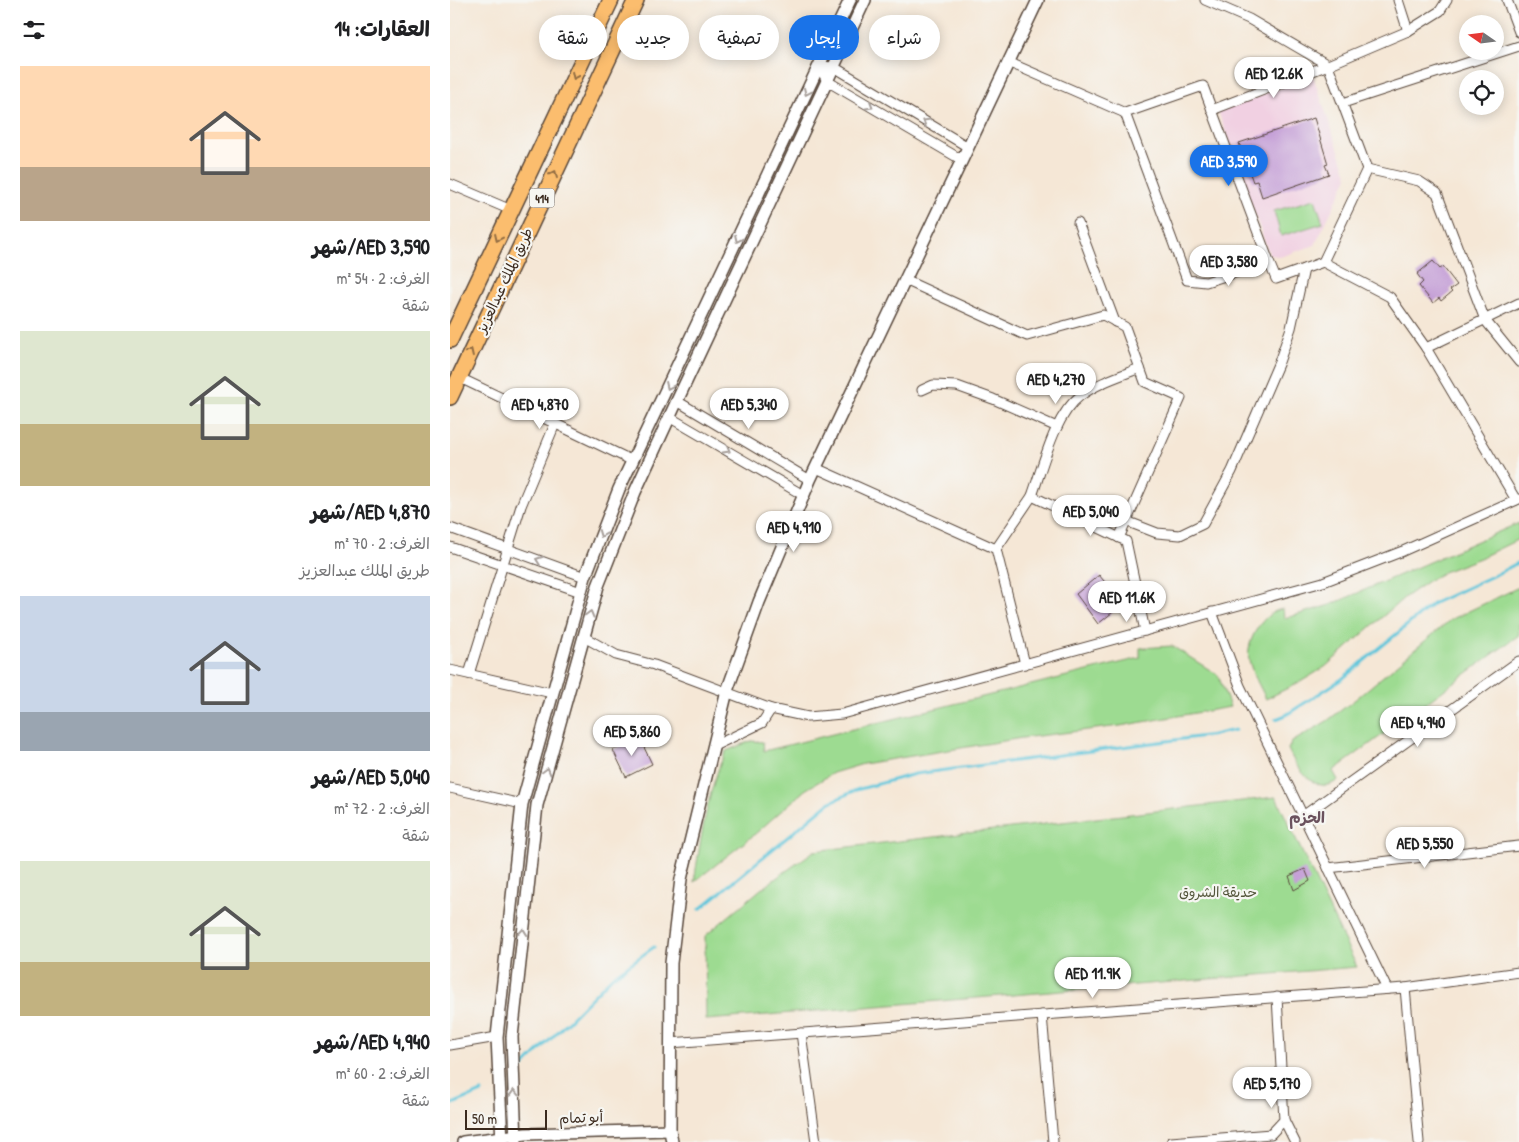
<!DOCTYPE html>
<html lang="ar">
<meta charset="utf-8">
<style>
body{margin:0;font-family:"Patrick Hand","Playpen Sans Arabic",sans-serif;background:#f2f2f2;color:#202124;direction:rtl;height:100vh;display:flex;flex-direction:column;font-size:19px;white-space:nowrap}
*{box-sizing:border-box;margin:0}
p{font-size:16px;color:#757577}
.icon{flex:none;width:28px;height:28px;fill:none;stroke:currentColor;stroke-width:2;stroke-linecap:round;stroke-linejoin:round}
.map{position:relative;flex:1;overflow:hidden;direction:ltr}
.side{display:flex;flex-direction:column;background:#fff;width:450px}
.side>*{flex:none}
.guide{position:absolute;left:15px;top:15px;width:475px;height:45px;direction:rtl;display:flex;gap:10px}
.needle{width:32px;rotate:284deg}
.fabs{position:absolute;left:1009px;top:15px;display:grid;gap:10px}
.fabs a{display:grid;place-items:center;width:45px;height:45px;border-radius:50%;background:#fff;box-shadow:0 2px 12px #0003;font-size:25px}
.scale{position:absolute;left:15px;bottom:12px;width:82px;box-sizing:border-box;padding-left:5px;border:2px solid #3b2a1e;border-top:0;font-size:14px;line-height:18px;white-space:nowrap;color:#3b2a1e;-webkit-text-stroke:4px #f6f6f2;paint-order:stroke}
.price{position:absolute;translate:-50% -42px;padding:0 11px;border-radius:18px;background:#fff;color:#222;font-size:16px;line-height:32px;filter:drop-shadow(0 1px 2px #0008)}
.price::after{content:'';position:absolute;left:50%;top:30px;width:15px;height:11px;margin-left:-8px;background:inherit;clip-path:polygon(0 0,100% 0,50% 100%)}
.price.selected{background:#1a73e8;color:#fff}
ul{padding:0;list-style:none}
li{display:grid;align-content:center;gap:10px;height:265px;padding:0 20px}
li span{display:grid;place-items:center;height:155px;border-radius:0px;color:#555}
li>.icon{margin-inline-start:auto}
span .icon{width:90px;height:90px;fill:#fffc;stroke-width:1}
li b{font-size:21px}
h2{display:flex;justify-content:space-between;align-items:center;height:60px;padding:0 20px;font-size:21px}
.pill{padding:0 18px;border-radius:22px;background:#fff;box-shadow:0 2px 12px #0003;font-size:18px;line-height:45px}
.pill.selected{background:#1a73e8;color:#fff}
main{display:flex;flex:1;min-height:0}
.map>svg:first-child{display:block}
.built{fill:#f1d0e2}
.green{fill:#9ddb91;stroke:#6c8258}
.lines{fill:none;stroke-linecap:round;stroke-linejoin:round}
.stream{stroke:#5ec6db;stroke-width:3}
.building{fill:#c39cd6}
.minor-casing{stroke:#57463a;stroke-width:11}
.tertiary-casing{stroke:#57463a;stroke-width:14}
.trunk-casing{stroke:#57463a;stroke-width:18}
.minor{stroke:#fff;stroke-width:9}
.tertiary{stroke:#fff;stroke-width:11}
.trunk{stroke:#fbbd6e;stroke-width:15}
.oneway{stroke:#916c42}
.oneway2{stroke:#a79f9a}
.labels{text-anchor:middle;dominant-baseline:central;stroke-width:4.5;stroke-linejoin:round;paint-order:stroke}
.shield{fill:#f6f6f2;stroke:#73675e;stroke-width:1}
.shield-label{font-size:12px;font-weight:bold;fill:#3b2a1e}
.street-label{font-size:14px;fill:#3b2a1e;stroke:#f6f6f2}
.park-label{font-size:14px;fill:#54563b;stroke:#f6f6f2}
.neighbourhood-label{font-size:15px;font-weight:bold;fill:#6b525e;stroke:#f6f6f2}
</style>
<main>
<div class="map">
<svg width="1069" height="1142" viewBox="0 0 1069 1142">
<rect width="100%" height="100%" fill="#f6f6f2"/>
<filter id="ink" filterUnits="userSpaceOnUse"><feTurbulence type="fractalNoise" baseFrequency=".02" numOctaves="2"/><feDisplacementMap in="SourceGraphic" scale="10" xChannelSelector="R" yChannelSelector="G"/><feConvolveMatrix kernelMatrix="1 2 1 2 8 2 1 2 1" color-interpolation-filters="sRGB"/></filter>
<filter id="wash" filterUnits="userSpaceOnUse"><feTurbulence type="fractalNoise" baseFrequency=".0096" numOctaves="4" result="noise"/><feDisplacementMap in="SourceGraphic" scale="20" xChannelSelector="R" yChannelSelector="G"/><feGaussianBlur stdDeviation="1.12" result="paint"/><feColorMatrix in="noise" values="0 0 0 0 0 0 0 0 0 0 0 0 0 0 0 0 0 1.4 0 .05"/><feComposite in="paint" operator="in"/></filter>
<g filter="url(#wash)">
<rect width="100%" height="100%" fill="#f5e7d6"/>
<path class="built" d="M 863,76 L 898,177 L 865,245 L 830,257 L 819,254 L 768,111 Z"/>
<g class="green">
<path d="M 865,199 L 873,223 L 831,236 L 824,211 Z"/>
<path d="M 1069,523 L 1069,539 L 1030,558 L 996,571 L 981,579 L 955,597 L 875,667 L 852,681 L 816,699 C 810,686 802,674 799,660 C 795,641 814,611 833,609 L 834,617 L 836,618 L 880,605 Z"/>
<path d="M 1069,587 L 1069,635 L 883,771 L 888,780 C 866,798 845,766 838,749 L 842,742 L 877,721 L 907,698 L 1000,620 Z"/>
<path d="M 722,646 L 768,675 L 780,707 L 670,726 L 572,738 L 413,764 L 383,773 L 355,790 L 305,834 L 244,882 C 250,843 258,787 276,751 L 301,741 L 313,742 L 314,751 L 690,658 L 690,648 Z"/>
<path d="M 826,797 L 907,967 L 256,1020 L 255,936 L 311,889 L 364,851 Z"/>
</g>
<g class="lines">
<g class="stream">
<path d="M 826,719 L 836,715 L 892,679 L 984,603 L 1047,574 L 1069,562"/>
<path d="M 250,909 L 379,803 L 406,790 L 465,774 L 763,735 L 785,730"/>
<path d="M 72,1068 L 162,977 L 204,947"/>
<path d="M 0,1105 L 32,1092"/>
</g>
</g>
<g id="blocks">
<g class="building">
<path d="M 864,118 L 878,164 L 875,165 L 879,174 L 812,197 L 807,181 L 803,182 L 789,143 Z"/>
<path d="M 983,261 L 990,269 L 993,267 L 1007,285 L 1000,290 L 1002,292 L 991,301 L 989,298 L 983,303 L 969,286 L 973,282 L 967,274 Z"/>
<path d="M 649,575 L 673,604 L 648,624 L 626,594 Z"/>
<path d="M 189,737 L 202,764 L 176,777 L 163,750 Z"/>
<path d="M 855,869 L 860,881 L 844,890 L 839,876 Z"/>
</g>
</g>
</g>
<g filter="url(#ink)">
<use href="#blocks" fill-opacity="0" stroke="#57463a" stroke-width="1"/>
<g class="lines">
<defs>
<g id="minor">
<path d="M 755,0 L 799,19 L 878,65 L 917,169 L 873,262 L 826,279 L 819,262 L 753,86 L 675,113 L 737,280 L 756,282 L 819,262"/>
<path d="M 948,0 L 958,31"/>
<path d="M 1057,0 L 1069,32"/>
<path d="M 558,62 L 675,113"/>
<path d="M 369,66 L 377,81 L 512,160"/>
<path d="M 369,66 L 384,67 L 518,147"/>
<path d="M 893,103 L 1069,46"/>
<path d="M 762,110 L 878,65 L 958,31 L 990,11 L 997,0"/>
<path d="M 917,169 L 969,181 L 987,193 L 1035,320 L 1069,362"/>
<path d="M 0,184 L 61,210"/>
<path d="M 628,223 L 665,322"/>
<path d="M 873,262 L 940,297 L 976,348 L 1066,500"/>
<path d="M 455,280 L 577,336 L 653,315 L 675,327 L 695,382 L 731,398 L 669,538"/>
<path d="M 976,348 L 1069,303"/>
<path d="M 8,377 L 183,461"/>
<path d="M 472,390 L 483,385 L 507,386 L 543,399 L 607,427"/>
<path d="M 227,401 L 360,480"/>
<path d="M 219,417 L 353,495"/>
<path d="M 366,468 L 546,549 L 575,664"/>
<path d="M 582,496 C 593,466 604,416 630,396 C 647,383 670,376 690,368"/>
<path d="M 676,521 L 707,533 L 730,535 L 753,524 L 782,471 L 829,362 L 841,328 L 854,269"/>
<path d="M 0,528 L 135,577"/>
<path d="M 0,547 L 131,592"/>
<path d="M 546,549 L 582,496 L 676,541 L 695,631"/>
<path d="M 762,612 L 790,686 L 937,989"/>
<path d="M 134,637 L 166,655 L 204,665 L 321,709 L 358,717 L 392,714 L 873,582 L 953,551 L 1069,499"/>
<path d="M 0,670 L 102,693"/>
<path d="M 19,674 L 71,506 L 105,424"/>
<path d="M 264,746 L 312,723 L 321,709"/>
<path d="M 0,788 L 72,804"/>
<path d="M 853,816 L 1069,661"/>
<path d="M 878,868 L 1069,846"/>
<path d="M 955,988 L 969,1142"/>
<path d="M 592,1015 L 603,1142"/>
<path d="M 351,1033 L 366,1142"/>
<path d="M 220,1043 L 955,988 L 1069,972"/>
<path d="M 0,1045 L 47,1037"/>
<path d="M 834,1120 L 845,1142"/>
<path d="M 721,1142 L 821,1134 L 834,1120 L 827,997"/>
</g>
<g id="tertiary">
<path d="M 13,1142 L 76,1134 L 220,1130"/>
<path d="M 52,1142 L 47,1037 L 72,804 L 135,577 L 169,489 L 400,0"/>
<path d="M 66,1142 L 62,1037 L 87,805 L 148,586 L 185,492 L 227,401 L 415,0"/>
<path d="M 222,1142 L 220,1130 L 221,963 L 231,879 L 277,691 L 309,602 L 360,480 L 588,0"/>
</g>
<g id="trunk">
<path d="M 0,340 L 161,0"/>
<path d="M 0,397 L 186,0"/>
</g>
</defs>
<use href="#minor" class="minor-casing"/>
<use href="#tertiary" class="tertiary-casing"/>
<use href="#trunk" class="trunk-casing"/>
<use href="#minor" class="minor"/>
<use href="#tertiary" class="tertiary"/>
<use href="#trunk" class="trunk"/>
</g>
<defs><path id="oneway-chevron" d="M-2-3.5L2.5 0L-2 3.5" fill="none" stroke-width="1.6" stroke-linecap="round" stroke-linejoin="round" transform="scale(1.25)"/></defs>
<g class="oneway">
<use href="#oneway-chevron" transform="translate(125 76) rotate(115)"/>
<use href="#oneway-chevron" transform="translate(104 174) rotate(-65)"/>
<use href="#oneway-chevron" transform="translate(48 238) rotate(115)"/>
<use href="#oneway-chevron" transform="translate(20 352) rotate(-65)"/>
</g>
<g class="oneway2">
<use href="#oneway-chevron" transform="translate(357 92) rotate(115)"/>
<use href="#oneway-chevron" transform="translate(420 106) rotate(31)"/>
<use href="#oneway-chevron" transform="translate(476 122) rotate(-149)"/>
<use href="#oneway-chevron" transform="translate(288 239) rotate(115)"/>
<use href="#oneway-chevron" transform="translate(219 386) rotate(115)"/>
<use href="#oneway-chevron" transform="translate(277 450) rotate(30)"/>
<use href="#oneway-chevron" transform="translate(152 534) rotate(111)"/>
<use href="#oneway-chevron" transform="translate(89 560) rotate(-160)"/>
<use href="#oneway-chevron" transform="translate(140 614) rotate(-75)"/>
<use href="#oneway-chevron" transform="translate(97 771) rotate(-74)"/>
<use href="#oneway-chevron" transform="translate(73 932) rotate(-84)"/>
<use href="#oneway-chevron" transform="translate(64 1093) rotate(-92)"/>
</g>
</g>
<g class="labels">
<rect class="shield" x="79.5" y="188.5" width="25" height="19" rx="4"/>
<g class="shield-label">
<text x="92" y="198">414</text>
</g>
<g class="street-label">
<text transform="translate(54 280) rotate(-65)">طريق الملك عبدالعزيز</text>
<text transform="translate(131 1117) rotate(-2)">أبو تمام</text>
</g>
<g class="park-label">
<text x="768" y="891">حديقة الشروق</text>
</g>
<g class="neighbourhood-label">
<text x="857" y="817">الحزم</text>
</g>
</g>
</svg>
<div class="fabs">
<a><svg class="needle" viewBox="-14 -14 28 28"><path d="M0-13l5 13h-10z" fill="#e53935"/><path d="M0 13l5-13h-10z" fill="#757577"/></svg></a>
<a><svg class="icon" aria-label="locate" viewBox="0 0 24 24"><circle cx="12" cy="12" r="6"/><path d="M12 2v4M12 18v4M2 12h4M18 12h4"/></svg></a>
</div>
<div class="scale">50 m</div>
<b class="price" style="left:824px;top:99px">AED 12.6K</b>
<b class="price selected" style="left:779px;top:187px">AED 3,590</b>
<b class="price" style="left:779px;top:287px">AED 3,580</b>
<b class="price" style="left:606px;top:405px">AED 4,270</b>
<b class="price" style="left:90px;top:430px">AED 4,870</b>
<b class="price" style="left:299px;top:430px">AED 5,340</b>
<b class="price" style="left:641px;top:537px">AED 5,040</b>
<b class="price" style="left:344px;top:553px">AED 4,910</b>
<b class="price" style="left:677px;top:623px">AED 11.6K</b>
<b class="price" style="left:968px;top:748px">AED 4,940</b>
<b class="price" style="left:182px;top:757px">AED 5,860</b>
<b class="price" style="left:975px;top:869px">AED 5,550</b>
<b class="price" style="left:643px;top:999px">AED 11.9K</b>
<b class="price" style="left:822px;top:1109px">AED 5,170</b>
<div class="guide">
<a class="pill">شراء</a>
<a class="pill selected">إيجار</a>
<a class="pill">تصفية</a>
<a class="pill">جديد</a>
<a class="pill">شقة</a>
</div>
</div>
<section class="side">
<h2>العقارات: 14<svg class="icon" aria-label="filters" viewBox="0 0 24 24"><path d="M4 7h16M4 17h16"/><circle cx="9" cy="7" r="2"/><circle cx="15" cy="17" r="2"/></svg></h2>
<ul>
<li><span style="background:linear-gradient(#ffd9b3 65%,#b9a48a 0)"><svg class="icon" aria-label="home" viewBox="0 0 24 24"><path d="M3 11l9-7 9 7M6 9v11h12V9"/></svg></span><div><b>AED 3,590/شهر</b><p>الغرف: 2 · 54 m²</p><p>شقة</p></div></li>
<li><span style="background:linear-gradient(#dfe7d0 60%,#c2b280 0)"><svg class="icon" aria-label="home" viewBox="0 0 24 24"><path d="M3 11l9-7 9 7M6 9v11h12V9"/></svg></span><div><b>AED 4,870/شهر</b><p>الغرف: 2 · 70 m²</p><p>طريق الملك عبدالعزيز</p></div></li>
<li><span style="background:linear-gradient(#c9d6e8 75%,#9aa5b1 0)"><svg class="icon" aria-label="home" viewBox="0 0 24 24"><path d="M3 11l9-7 9 7M6 9v11h12V9"/></svg></span><div><b>AED 5,040/شهر</b><p>الغرف: 2 · 72 m²</p><p>شقة</p></div></li>
<li><span style="background:linear-gradient(#dfe7d0 65%,#c2b280 0)"><svg class="icon" aria-label="home" viewBox="0 0 24 24"><path d="M3 11l9-7 9 7M6 9v11h12V9"/></svg></span><div><b>AED 4,940/شهر</b><p>الغرف: 2 · 60 m²</p><p>شقة</p></div></li>
</ul>
</section>
</main>
